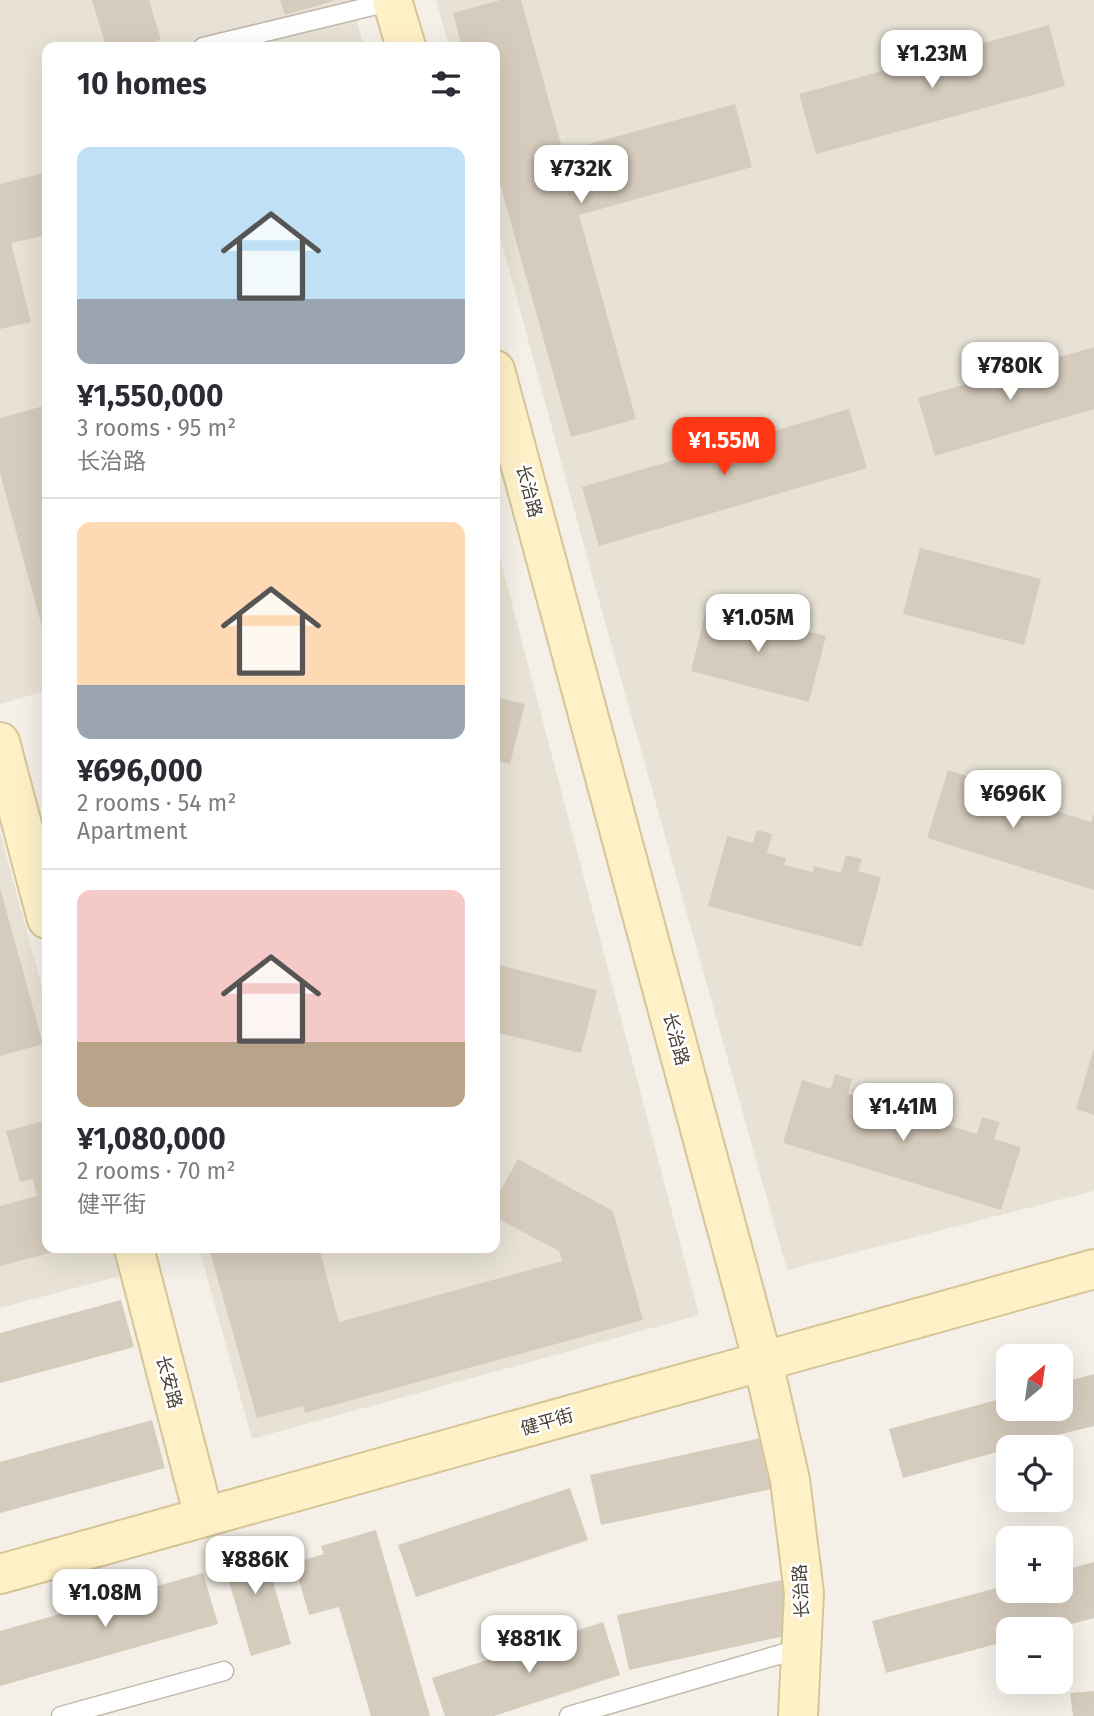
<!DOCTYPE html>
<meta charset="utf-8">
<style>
body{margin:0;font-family:"Fira Sans","Noto Sans SC",sans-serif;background:#f2f2f3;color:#2b2b33;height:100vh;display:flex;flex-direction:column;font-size:26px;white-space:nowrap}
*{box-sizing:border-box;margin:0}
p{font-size:23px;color:#7c7c81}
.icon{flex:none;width:38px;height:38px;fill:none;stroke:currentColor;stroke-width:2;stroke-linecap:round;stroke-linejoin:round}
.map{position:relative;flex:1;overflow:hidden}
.panel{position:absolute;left:42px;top:42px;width:458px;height:1211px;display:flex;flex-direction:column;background:#fff;border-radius:14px;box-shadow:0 7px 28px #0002}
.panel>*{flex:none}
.needle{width:46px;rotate:29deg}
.tools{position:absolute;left:996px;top:1344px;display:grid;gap:14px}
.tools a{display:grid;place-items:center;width:77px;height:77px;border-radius:14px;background:#fff;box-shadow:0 7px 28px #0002;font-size:35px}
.price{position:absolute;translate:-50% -60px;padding:0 16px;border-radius:14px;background:#fff;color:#222;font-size:23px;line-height:46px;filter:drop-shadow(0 2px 4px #0008)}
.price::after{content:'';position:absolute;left:50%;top:42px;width:21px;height:16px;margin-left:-10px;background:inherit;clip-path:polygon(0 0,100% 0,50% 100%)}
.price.current{background:#ff3714;color:#fff}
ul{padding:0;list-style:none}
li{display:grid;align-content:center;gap:14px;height:371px;padding:0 35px}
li+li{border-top:2px solid #e1e1e2}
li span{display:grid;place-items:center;height:217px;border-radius:14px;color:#555}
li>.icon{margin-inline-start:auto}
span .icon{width:126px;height:126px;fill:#fffc;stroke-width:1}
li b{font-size:30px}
h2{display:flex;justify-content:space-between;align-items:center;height:84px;padding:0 35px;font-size:30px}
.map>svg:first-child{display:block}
.residential{fill:#e8e2d6}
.building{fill:#d6ccbd}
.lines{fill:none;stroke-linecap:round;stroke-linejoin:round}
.lane-casing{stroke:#c0b8aa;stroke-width:21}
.secondary-casing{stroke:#d6c596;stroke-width:42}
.lane{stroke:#fff;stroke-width:18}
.secondary{stroke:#fff1c7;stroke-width:38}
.labels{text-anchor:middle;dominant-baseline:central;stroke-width:5;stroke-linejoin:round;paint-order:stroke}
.street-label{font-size:18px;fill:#484136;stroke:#fff}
</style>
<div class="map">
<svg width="1094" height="1716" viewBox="0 0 1094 1716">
<rect width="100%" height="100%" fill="#f4f0e8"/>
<g class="residential">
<path d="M 0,0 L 351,0 L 364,47 L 47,47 L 47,695 L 46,691 L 0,704 Z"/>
<path d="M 436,0 L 1094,0 L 1094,1191 L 787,1270 L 596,590 L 495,218 L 495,47 L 449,47 Z"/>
<path d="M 495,539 L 699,1315 L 252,1439 L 199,1248 L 495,1248 Z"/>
<path d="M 0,832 L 47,1006 L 47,1248 L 113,1248 L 120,1276 L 0,1308 Z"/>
</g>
<g class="building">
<path d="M 92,0 L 149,0 L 161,40 L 135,47 L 106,47 Z"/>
<path d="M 280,0 L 333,0 L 333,1 L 285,15 Z"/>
<path d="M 500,0 L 521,0 L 563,151 L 735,104 L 752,167 L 579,215 L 636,419 L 571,437 L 495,166 L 495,47 L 462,47 L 453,13 Z"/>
<path d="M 1049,25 L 1065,86 L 816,154 L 799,94 Z"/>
<path d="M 47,172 L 47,235 L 11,243 L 31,322 L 0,329 L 0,184 Z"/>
<path d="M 1094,347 L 1094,409 L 935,456 L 918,398 Z"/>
<path d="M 47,405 L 47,642 L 46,642 L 0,473 L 0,418 Z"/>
<path d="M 849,409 L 867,468 L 599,546 L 582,487 Z"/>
<path d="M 920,548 L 1041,579 L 1024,645 L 903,614 Z"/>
<path d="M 707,606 L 826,636 L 809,702 L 691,671 Z"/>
<path d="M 495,697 L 525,704 L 510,764 L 495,760 Z"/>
<path d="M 979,769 L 995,774 L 990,790 L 1091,822 L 1094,814 L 1094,890 L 927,838 L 948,770 L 976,779 Z"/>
<path d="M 757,830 L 772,834 L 767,853 L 786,858 L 784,865 L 813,872 L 814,866 L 841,873 L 846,855 L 862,859 L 858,871 L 881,877 L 862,947 L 708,906 L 727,836 L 753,843 Z"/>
<path d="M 0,888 L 43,1044 L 0,1056 Z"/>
<path d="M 495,964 L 597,990 L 581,1053 L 495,1032 Z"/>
<path d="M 1093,1051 L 1094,1051 L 1094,1115 L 1076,1109 Z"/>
<path d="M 835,1074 L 852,1079 L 848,1094 L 904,1111 L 909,1096 L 926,1101 L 922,1117 L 977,1134 L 982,1117 L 1000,1122 L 994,1139 L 1021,1147 L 1001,1210 L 783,1143 L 802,1080 L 831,1089 Z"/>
<path d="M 47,1120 L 47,1248 L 65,1249 L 0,1266 L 0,1206 L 37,1196 L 33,1179 L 20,1182 L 6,1131 Z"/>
<path d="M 518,1159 L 613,1211 L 643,1320 L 305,1413 L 303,1406 L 257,1418 L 209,1248 L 319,1248 L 339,1322 L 562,1261 L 559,1251 L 495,1217 L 495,1200 Z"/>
<path d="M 121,1300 L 134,1347 L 0,1383 L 0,1333 Z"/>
<path d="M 1094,1374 L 1094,1426 L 1008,1447 L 1008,1449 L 903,1478 L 889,1429 L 1008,1397 L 1008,1409 L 1060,1409 L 1060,1383 Z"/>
<path d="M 152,1420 L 165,1468 L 0,1513 L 0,1462 Z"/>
<path d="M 761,1438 L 772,1489 L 601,1525 L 590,1475 Z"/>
<path d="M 570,1488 L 588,1540 L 416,1597 L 398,1545 Z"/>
<path d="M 376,1530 L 430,1716 L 371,1716 L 339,1607 L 309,1615 L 294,1563 L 324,1554 L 321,1546 Z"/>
<path d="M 260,1536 L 291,1644 L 251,1656 L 219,1548 Z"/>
<path d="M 1094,1562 L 1094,1618 L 1053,1629 L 1008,1629 L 1008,1641 L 886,1673 L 872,1621 L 1008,1585 L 1008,1591 L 1060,1591 L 1060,1571 Z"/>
<path d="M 203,1573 L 218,1624 L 0,1686 L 0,1631 Z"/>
<path d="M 782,1580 L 794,1634 L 629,1670 L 617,1615 Z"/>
<path d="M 603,1622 L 620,1675 L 494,1716 L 445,1716 L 432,1678 Z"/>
<path d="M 1094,1691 L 1094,1716 L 1073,1716 L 1070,1693 Z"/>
</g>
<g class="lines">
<defs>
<g id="lane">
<path d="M 203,47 L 393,1"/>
<path d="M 61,1716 L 224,1671"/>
<path d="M 569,1716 L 802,1648"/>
</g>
<g id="secondary">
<path d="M 392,0 L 406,47"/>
<path d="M 495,370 L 763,1362 L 790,1480 L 804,1593 L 798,1716"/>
<path d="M 0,742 L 47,919"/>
<path d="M 134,1248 L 204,1517"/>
<path d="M 0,1574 L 1094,1269"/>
</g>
</defs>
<use href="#lane" class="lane-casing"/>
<use href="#secondary" class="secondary-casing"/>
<use href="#lane" class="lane"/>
<use href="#secondary" class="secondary"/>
</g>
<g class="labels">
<g class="street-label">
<text transform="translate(529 491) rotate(75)">长治路</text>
<text transform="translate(676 1039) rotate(75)">长治路</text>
<text transform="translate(169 1382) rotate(75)">长安路</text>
<text transform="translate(547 1422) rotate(-16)">健平街</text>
<text transform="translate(801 1591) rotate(-93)">长治路</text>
</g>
</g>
</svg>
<div class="tools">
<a><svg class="needle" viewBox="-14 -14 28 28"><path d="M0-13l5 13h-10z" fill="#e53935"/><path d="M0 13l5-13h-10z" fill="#7c7c81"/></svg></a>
<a><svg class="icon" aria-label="locate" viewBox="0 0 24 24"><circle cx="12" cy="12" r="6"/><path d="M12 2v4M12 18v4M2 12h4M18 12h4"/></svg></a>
<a>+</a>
<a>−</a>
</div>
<b class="price" style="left:932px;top:90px">¥1.23M</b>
<b class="price" style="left:581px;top:205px">¥732K</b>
<b class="price" style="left:1010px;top:402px">¥780K</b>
<b class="price current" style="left:724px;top:477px">¥1.55M</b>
<b class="price" style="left:758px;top:654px">¥1.05M</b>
<b class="price" style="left:1013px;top:830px">¥696K</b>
<b class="price" style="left:903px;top:1143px">¥1.41M</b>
<b class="price" style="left:255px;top:1596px">¥886K</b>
<b class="price" style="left:105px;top:1629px">¥1.08M</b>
<b class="price" style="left:529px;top:1675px">¥881K</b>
<section class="panel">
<h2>10 homes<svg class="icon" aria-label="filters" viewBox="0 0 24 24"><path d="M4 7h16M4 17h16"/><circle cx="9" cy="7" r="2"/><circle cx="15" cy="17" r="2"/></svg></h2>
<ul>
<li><span style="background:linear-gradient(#bfe0f5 70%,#9aa5b1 0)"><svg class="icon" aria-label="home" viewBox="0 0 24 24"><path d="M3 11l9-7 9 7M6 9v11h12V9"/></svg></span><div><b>¥1,550,000</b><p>3 rooms · 95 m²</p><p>长治路</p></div></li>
<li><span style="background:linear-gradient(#ffd9b3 75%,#9aa5b1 0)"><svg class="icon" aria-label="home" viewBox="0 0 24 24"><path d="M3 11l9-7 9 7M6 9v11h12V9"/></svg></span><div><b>¥696,000</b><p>2 rooms · 54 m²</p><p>Apartment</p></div></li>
<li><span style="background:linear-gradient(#f6c9c9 70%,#b9a48a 0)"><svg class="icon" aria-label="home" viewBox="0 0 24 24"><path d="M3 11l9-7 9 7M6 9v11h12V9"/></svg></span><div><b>¥1,080,000</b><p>2 rooms · 70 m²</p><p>健平街</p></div></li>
</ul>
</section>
</div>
